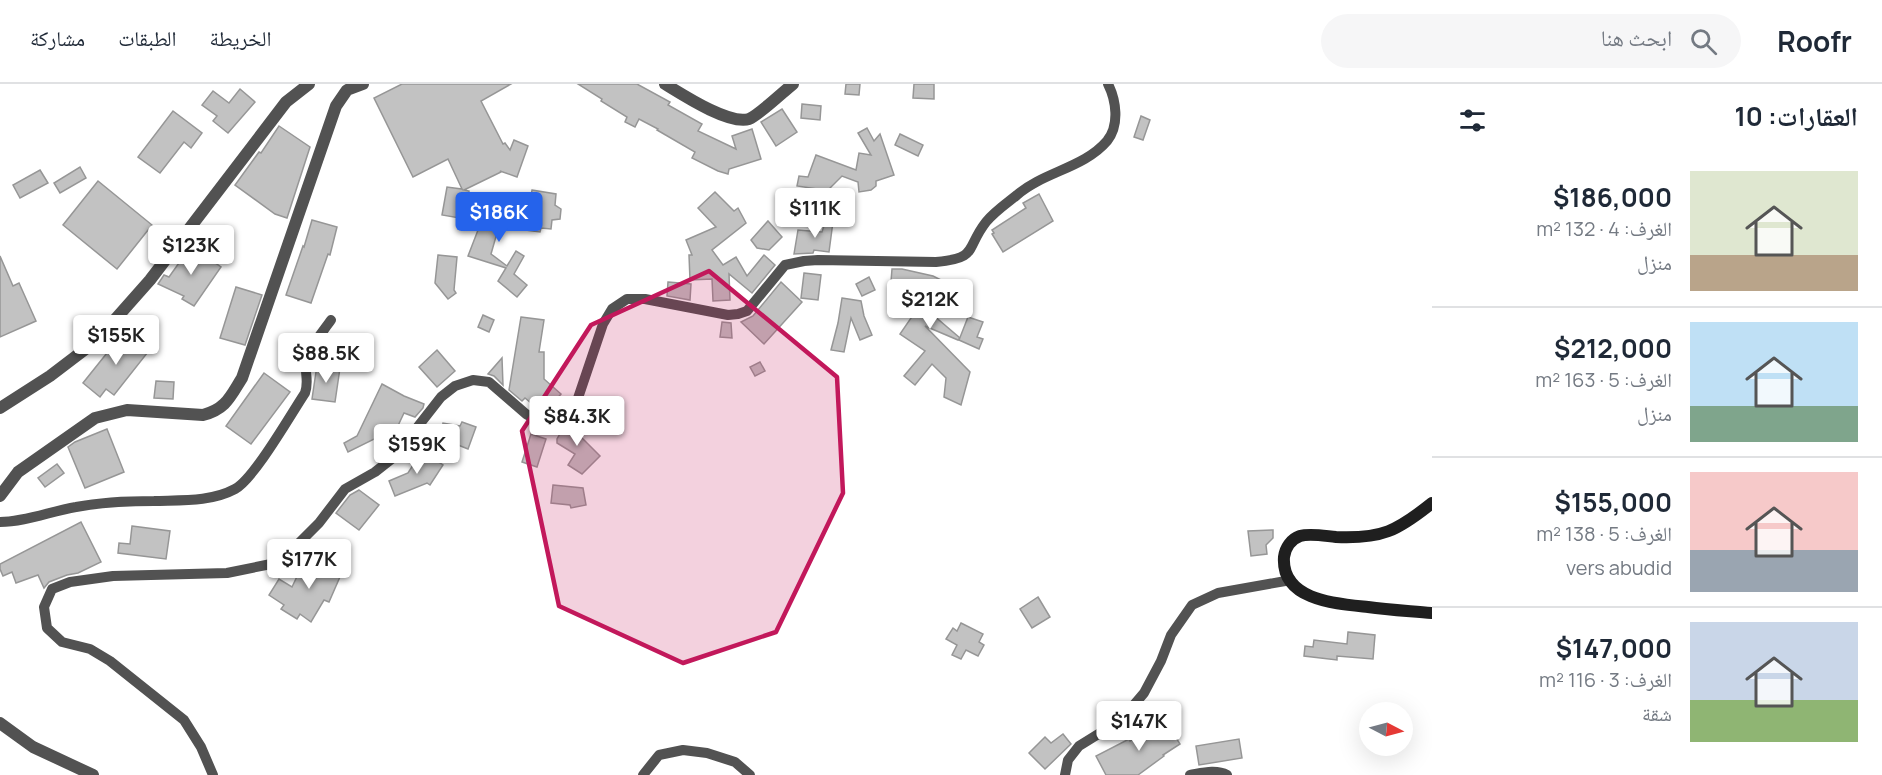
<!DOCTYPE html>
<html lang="ar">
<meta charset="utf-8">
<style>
body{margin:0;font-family:Manrope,"Noto Naskh Arabic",sans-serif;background:#f6f6f7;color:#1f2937;direction:rtl;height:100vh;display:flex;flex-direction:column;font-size:22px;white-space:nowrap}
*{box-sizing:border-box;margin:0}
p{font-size:20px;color:#747a83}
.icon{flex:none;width:33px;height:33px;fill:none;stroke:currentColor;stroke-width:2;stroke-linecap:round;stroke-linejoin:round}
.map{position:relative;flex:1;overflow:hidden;direction:ltr}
.side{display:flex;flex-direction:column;background:#fff;width:450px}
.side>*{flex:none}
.needle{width:39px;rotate:96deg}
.buttons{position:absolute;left:1359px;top:618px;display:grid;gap:12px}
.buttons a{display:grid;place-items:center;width:54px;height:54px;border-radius:50%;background:#fff;box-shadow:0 6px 24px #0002;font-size:30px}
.price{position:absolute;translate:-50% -51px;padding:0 14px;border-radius:6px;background:#fff;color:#222;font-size:20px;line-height:39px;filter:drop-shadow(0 2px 3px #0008)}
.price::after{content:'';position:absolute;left:50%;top:36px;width:18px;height:14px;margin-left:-9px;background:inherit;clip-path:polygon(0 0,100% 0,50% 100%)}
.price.on{background:#2563eb;color:#fff}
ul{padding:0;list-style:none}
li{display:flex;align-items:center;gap:18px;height:150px;padding:0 24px}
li+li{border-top:2px solid #e0e1e3}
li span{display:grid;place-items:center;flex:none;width:168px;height:120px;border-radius:0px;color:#555}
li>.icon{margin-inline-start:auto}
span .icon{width:72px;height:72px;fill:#fffc;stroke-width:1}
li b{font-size:26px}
h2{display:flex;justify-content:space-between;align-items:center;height:72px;padding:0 24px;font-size:26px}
header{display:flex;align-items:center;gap:36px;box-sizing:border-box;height:84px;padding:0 30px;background:#fff;border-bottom:2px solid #e0e1e3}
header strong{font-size:28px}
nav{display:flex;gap:33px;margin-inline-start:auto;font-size:21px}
.search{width:420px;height:54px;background:#f6f6f7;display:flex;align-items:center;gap:15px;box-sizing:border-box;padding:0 21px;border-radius:33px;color:#747a83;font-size:22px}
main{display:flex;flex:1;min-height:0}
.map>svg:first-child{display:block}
.building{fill:#c2c2c2;stroke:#969696;stroke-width:1.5}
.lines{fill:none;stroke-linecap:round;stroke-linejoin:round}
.minor{stroke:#525252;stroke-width:10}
.tertiary{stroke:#525252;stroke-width:12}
.secondary{stroke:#1f1f1f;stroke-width:12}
.marked{fill:#c2185b;fill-opacity:0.2;stroke:#c2185b;stroke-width:4.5;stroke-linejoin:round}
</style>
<header>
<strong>Roofr</strong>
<div class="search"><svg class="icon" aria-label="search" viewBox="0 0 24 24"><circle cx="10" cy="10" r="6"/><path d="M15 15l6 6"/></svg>ابحث هنا</div>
<nav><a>الخريطة</a><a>الطبقات</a><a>مشاركة</a></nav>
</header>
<main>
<section class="side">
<h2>العقارات: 10<svg class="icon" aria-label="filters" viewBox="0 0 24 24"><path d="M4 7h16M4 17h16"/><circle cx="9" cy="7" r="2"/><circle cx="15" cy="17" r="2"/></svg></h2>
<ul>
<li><span style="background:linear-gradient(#dfe7d0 70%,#b9a48a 0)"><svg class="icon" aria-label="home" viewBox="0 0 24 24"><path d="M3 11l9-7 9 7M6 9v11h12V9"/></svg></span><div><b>$186,000</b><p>الغرف: 4 · 132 m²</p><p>منزل</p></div></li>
<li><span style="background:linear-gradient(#bfe0f5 70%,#7fa58c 0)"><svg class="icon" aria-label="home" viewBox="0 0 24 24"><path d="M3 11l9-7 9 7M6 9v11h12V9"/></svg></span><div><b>$212,000</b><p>الغرف: 5 · 163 m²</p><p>منزل</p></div></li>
<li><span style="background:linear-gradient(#f6c9c9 65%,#9aa5b1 0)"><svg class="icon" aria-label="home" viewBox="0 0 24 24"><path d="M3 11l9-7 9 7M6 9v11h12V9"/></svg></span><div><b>$155,000</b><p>الغرف: 5 · 138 m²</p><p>vers abudid</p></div></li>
<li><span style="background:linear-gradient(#c9d6e8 65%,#8fb573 0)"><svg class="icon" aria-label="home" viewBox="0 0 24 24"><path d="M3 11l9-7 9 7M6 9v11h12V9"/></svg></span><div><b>$147,000</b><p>الغرف: 3 · 116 m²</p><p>شقة</p></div></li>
</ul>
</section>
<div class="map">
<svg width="1432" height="691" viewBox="0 0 1432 691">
<rect width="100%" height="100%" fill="#fff"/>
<g class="building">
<path d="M 402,0 L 511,0 L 481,17 L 503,60 L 505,59 L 510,66 L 514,56 L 528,62 L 517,93 L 500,87 L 501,88 L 464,106 L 469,107 L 465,135 L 442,131 L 447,103 L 462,105 L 448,75 L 413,93 L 374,14 Z"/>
<path d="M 578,0 L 637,0 L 670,18 L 668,21 L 702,40 L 698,47 L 736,65 L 732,52 L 752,45 L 761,75 L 729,85 L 728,90 L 718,87 L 692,74 L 695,68 L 657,46 L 658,45 L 639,35 L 635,43 L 625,38 L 627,33 L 601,17 L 602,15 Z"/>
<path d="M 846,0 L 860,0 L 859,11 L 845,10 Z"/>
<path d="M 914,0 L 934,0 L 934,15 L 913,14 Z"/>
<path d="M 240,5 L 255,18 L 228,49 L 213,37 L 217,32 L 202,21 L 213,7 L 229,19 Z"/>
<path d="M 802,20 L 821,22 L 820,36 L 801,34 Z"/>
<path d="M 782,25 L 797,48 L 776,62 L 761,38 Z"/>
<path d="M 173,27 L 202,49 L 191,64 L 184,58 L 160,89 L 138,73 Z"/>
<path d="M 1141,32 L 1150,36 L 1143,56 L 1134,53 Z"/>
<path d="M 279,42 L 310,63 L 287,134 L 275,130 L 235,101 L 259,68 L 261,69 Z"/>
<path d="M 867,44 L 874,57 L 880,50 L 894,91 L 876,97 L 876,102 L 871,106 L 859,108 L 858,98 L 842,92 L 823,111 L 817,105 L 797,102 L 799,92 L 808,93 L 816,71 L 856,86 L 859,69 L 871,71 L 858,49 Z"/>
<path d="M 900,50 L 923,61 L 918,72 L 895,61 Z"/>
<path d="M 80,83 L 86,94 L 60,109 L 54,99 Z"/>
<path d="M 40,86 L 48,99 L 20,114 L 13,101 Z"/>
<path d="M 98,97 L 152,141 L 117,185 L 63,141 Z"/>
<path d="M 532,106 L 556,110 L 555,121 L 561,125 L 560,135 L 552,136 L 551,145 L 541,144 L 540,148 L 526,146 Z"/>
<path d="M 715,108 L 734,127 L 738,124 L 746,139 L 712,166 L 723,181 L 736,173 L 747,192 L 764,171 L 775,181 L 752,209 L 729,190 L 730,216 L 713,217 L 712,195 L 690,196 L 689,171 L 692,171 L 686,156 L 716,143 L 698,124 Z"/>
<path d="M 1039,110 L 1053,137 L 1003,168 L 992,150 L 994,149 L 992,146 L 1026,124 L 1023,119 Z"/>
<path d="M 490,115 L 518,127 L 526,145 L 507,140 L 502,151 L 497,149 L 491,170 L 507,182 L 516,167 L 524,172 L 514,190 L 527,201 L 517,213 L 498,197 L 506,184 L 468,172 Z"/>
<path d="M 828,129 L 834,130 L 829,168 L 814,166 L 813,169 L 794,170 L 798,146 L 822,148 Z"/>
<path d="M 312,136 L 337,143 L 330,171 L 328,170 L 311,219 L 286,211 L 303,162 L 304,163 Z"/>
<path d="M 768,137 L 782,153 L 769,166 L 757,164 L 751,156 Z"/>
<path d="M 191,162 L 221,183 L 194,222 L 182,215 L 184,212 L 158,200 L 164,191 L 169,193 Z"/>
<path d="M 438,171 L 457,173 L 454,206 L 456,209 L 448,215 L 435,199 Z"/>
<path d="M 0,172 L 13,202 L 19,199 L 36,237 L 0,253 Z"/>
<path d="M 892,185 L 902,185 L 933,192 L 943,197 L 940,218 L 960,216 L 961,228 L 932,230 L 960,254 L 958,256 L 925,242 L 970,288 L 961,321 L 944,313 L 946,294 L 932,280 L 915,301 L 904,292 L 925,267 L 900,250 L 920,221 L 903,218 L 904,211 L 890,210 Z"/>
<path d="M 804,189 L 821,191 L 818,216 L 801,214 Z"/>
<path d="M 869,193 L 875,206 L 862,212 L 856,200 Z"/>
<path d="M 668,198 L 691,200 L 690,216 L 667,212 Z"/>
<path d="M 781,198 L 802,218 L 764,260 L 741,238 L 753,232 Z"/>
<path d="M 236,203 L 262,211 L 245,261 L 220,254 Z"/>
<path d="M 842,214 L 861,217 L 864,232 L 872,251 L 860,256 L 851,234 L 844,268 L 831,266 L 838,239 Z"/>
<path d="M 483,231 L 494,236 L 489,248 L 478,243 Z"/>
<path d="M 521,233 L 544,236 L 539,268 L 544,268 L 544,295 L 561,310 L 544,330 L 525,314 L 522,317 L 509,306 Z"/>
<path d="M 968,233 L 983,238 L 977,253 L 983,255 L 979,265 L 959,256 Z"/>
<path d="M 722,238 L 731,239 L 732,254 L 720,253 Z"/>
<path d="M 123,249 L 148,268 L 114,311 L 106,305 L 100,313 L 83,299 Z"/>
<path d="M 437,266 L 455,287 L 437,303 L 419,283 Z"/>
<path d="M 502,274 L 503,301 L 494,292 L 488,290 Z"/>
<path d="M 760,278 L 765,287 L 755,292 L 750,283 Z"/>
<path d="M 317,281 L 340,284 L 335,318 L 312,315 Z"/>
<path d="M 264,289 L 290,308 L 251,360 L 226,342 Z"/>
<path d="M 156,297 L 174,298 L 173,315 L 154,314 Z"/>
<path d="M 382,300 L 404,312 L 424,320 L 423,324 L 415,333 L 404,329 L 396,346 L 387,344 L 395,349 L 387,361 L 376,354 L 348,368 L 344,359 L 357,352 Z"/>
<path d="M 575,335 L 585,342 L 579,351 L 600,372 L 582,390 L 568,381 L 575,370 L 557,359 L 557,355 L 565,341 Z"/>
<path d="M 462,338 L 476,343 L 468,365 L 453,359 L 454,356 L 440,354 L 443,339 L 460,342 Z"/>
<path d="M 107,345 L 124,388 L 85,404 L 68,363 L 75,358 Z"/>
<path d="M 531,350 L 546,355 L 537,383 L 522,378 Z"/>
<path d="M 422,367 L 443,381 L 430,401 L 427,399 L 395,412 L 389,397 L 408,389 Z"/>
<path d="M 57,380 L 64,389 L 45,403 L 38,394 Z"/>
<path d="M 553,401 L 583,404 L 586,421 L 571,424 L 570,421 L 551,419 Z"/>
<path d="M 359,406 L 379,421 L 359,446 L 336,429 L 350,411 Z"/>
<path d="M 81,438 L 101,478 L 78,489 L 67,491 L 49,498 L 44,504 L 38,491 L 16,499 L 12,488 L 3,492 L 0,485 L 0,480 Z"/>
<path d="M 132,442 L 170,447 L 166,475 L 118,469 L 119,459 L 130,460 Z"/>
<path d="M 1273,446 L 1273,454 L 1266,461 L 1267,470 L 1251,472 L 1248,447 Z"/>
<path d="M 329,471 L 346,479 L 329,518 L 324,516 L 311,538 L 300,530 L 297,535 L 281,525 L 284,521 L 269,511 L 279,495 L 292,503 L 301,484 L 319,493 Z"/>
<path d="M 1038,513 L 1050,533 L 1032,544 L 1020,525 Z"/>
<path d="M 961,539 L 983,550 L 979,558 L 984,561 L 978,572 L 966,566 L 961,575 L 952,571 L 957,561 L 946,555 L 953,544 L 957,547 Z"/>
<path d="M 1348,548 L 1375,551 L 1373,575 L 1337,572 L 1337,576 L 1304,572 L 1305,562 L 1313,563 L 1314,556 L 1347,560 Z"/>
<path d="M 1165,636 L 1180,660 L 1163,671 L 1164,672 L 1138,691 L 1106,691 L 1096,672 L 1129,655 L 1130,657 L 1149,643 L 1150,645 Z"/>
<path d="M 1063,650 L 1071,660 L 1045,685 L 1029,669 L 1045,653 L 1051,659 Z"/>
<path d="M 1239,655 L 1242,674 L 1199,681 L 1196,662 Z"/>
</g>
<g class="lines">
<g class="minor">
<path d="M 0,438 C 26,438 51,427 76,423 C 102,418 128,417 154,417 C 181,416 211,418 235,405 C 254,395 291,330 305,309 C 309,298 305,291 306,280 C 308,264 322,249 331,236"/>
<path d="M 213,691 L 201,663 L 184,636 L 110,577 L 90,565 L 62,558 L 47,544 L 44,523 L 52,505 L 70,498 L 113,492 L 227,489 L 271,480 L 297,461 L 319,439 L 345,405 L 375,388 L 394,373 L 441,313 L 455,302 L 473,296 L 489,298 L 526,330 L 539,337 L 555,337 L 568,332 L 576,320 L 603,240 L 612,225 L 627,215 L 645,215 L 728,231 L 738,230 L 747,227 L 785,181 L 804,177 L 818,176 L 936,178 C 979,174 965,165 986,138 C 994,128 1007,119 1017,111 C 1043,88 1084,84 1107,57 C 1120,41 1116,16 1108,0"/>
<path d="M 643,691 L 659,671 L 683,666 L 707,669 L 735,678 L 750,691"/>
<path d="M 1065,691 L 1068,676 L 1079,662 L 1121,636 L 1144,609 L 1161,577 L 1171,551 L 1192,521 L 1218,509 L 1291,496"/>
<path d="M 1190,691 C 1202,689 1216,685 1227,691"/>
</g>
<g class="tertiary">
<path d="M 665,0 C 683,11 729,41 749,35 C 759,31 783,8 793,0"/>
<path d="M 0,324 L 50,292 L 96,257 L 150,196 L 286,18 L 309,0"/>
<path d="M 0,412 L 18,388 L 95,334 L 127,326 L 203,331 C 226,325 230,313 242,294 L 336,22 L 347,6 L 363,0"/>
<path d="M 0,639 L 33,663 L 93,691"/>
</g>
<path class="secondary" d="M 1432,419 C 1397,447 1382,455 1336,453 C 1325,452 1310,449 1300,452 C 1291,455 1285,464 1284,473 C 1281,517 1338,520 1368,523 C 1389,526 1411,527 1432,529"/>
</g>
<path class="marked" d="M 709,187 L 837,293 L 843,409 L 776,548 L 683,579 L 559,522 L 522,347 L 591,241 Z"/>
</svg>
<div class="buttons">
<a><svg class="needle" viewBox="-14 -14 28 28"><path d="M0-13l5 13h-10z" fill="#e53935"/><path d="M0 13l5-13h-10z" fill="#747a83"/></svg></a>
</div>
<b class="price" style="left:815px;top:155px">$111K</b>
<b class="price on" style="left:499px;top:159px">$186K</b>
<b class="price" style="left:191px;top:192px">$123K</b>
<b class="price" style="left:930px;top:246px">$212K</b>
<b class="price" style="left:116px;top:282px">$155K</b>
<b class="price" style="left:326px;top:300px">$88.5K</b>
<b class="price" style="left:577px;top:363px">$84.3K</b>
<b class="price" style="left:417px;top:391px">$159K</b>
<b class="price" style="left:309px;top:506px">$177K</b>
<b class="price" style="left:1139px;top:668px">$147K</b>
</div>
</main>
